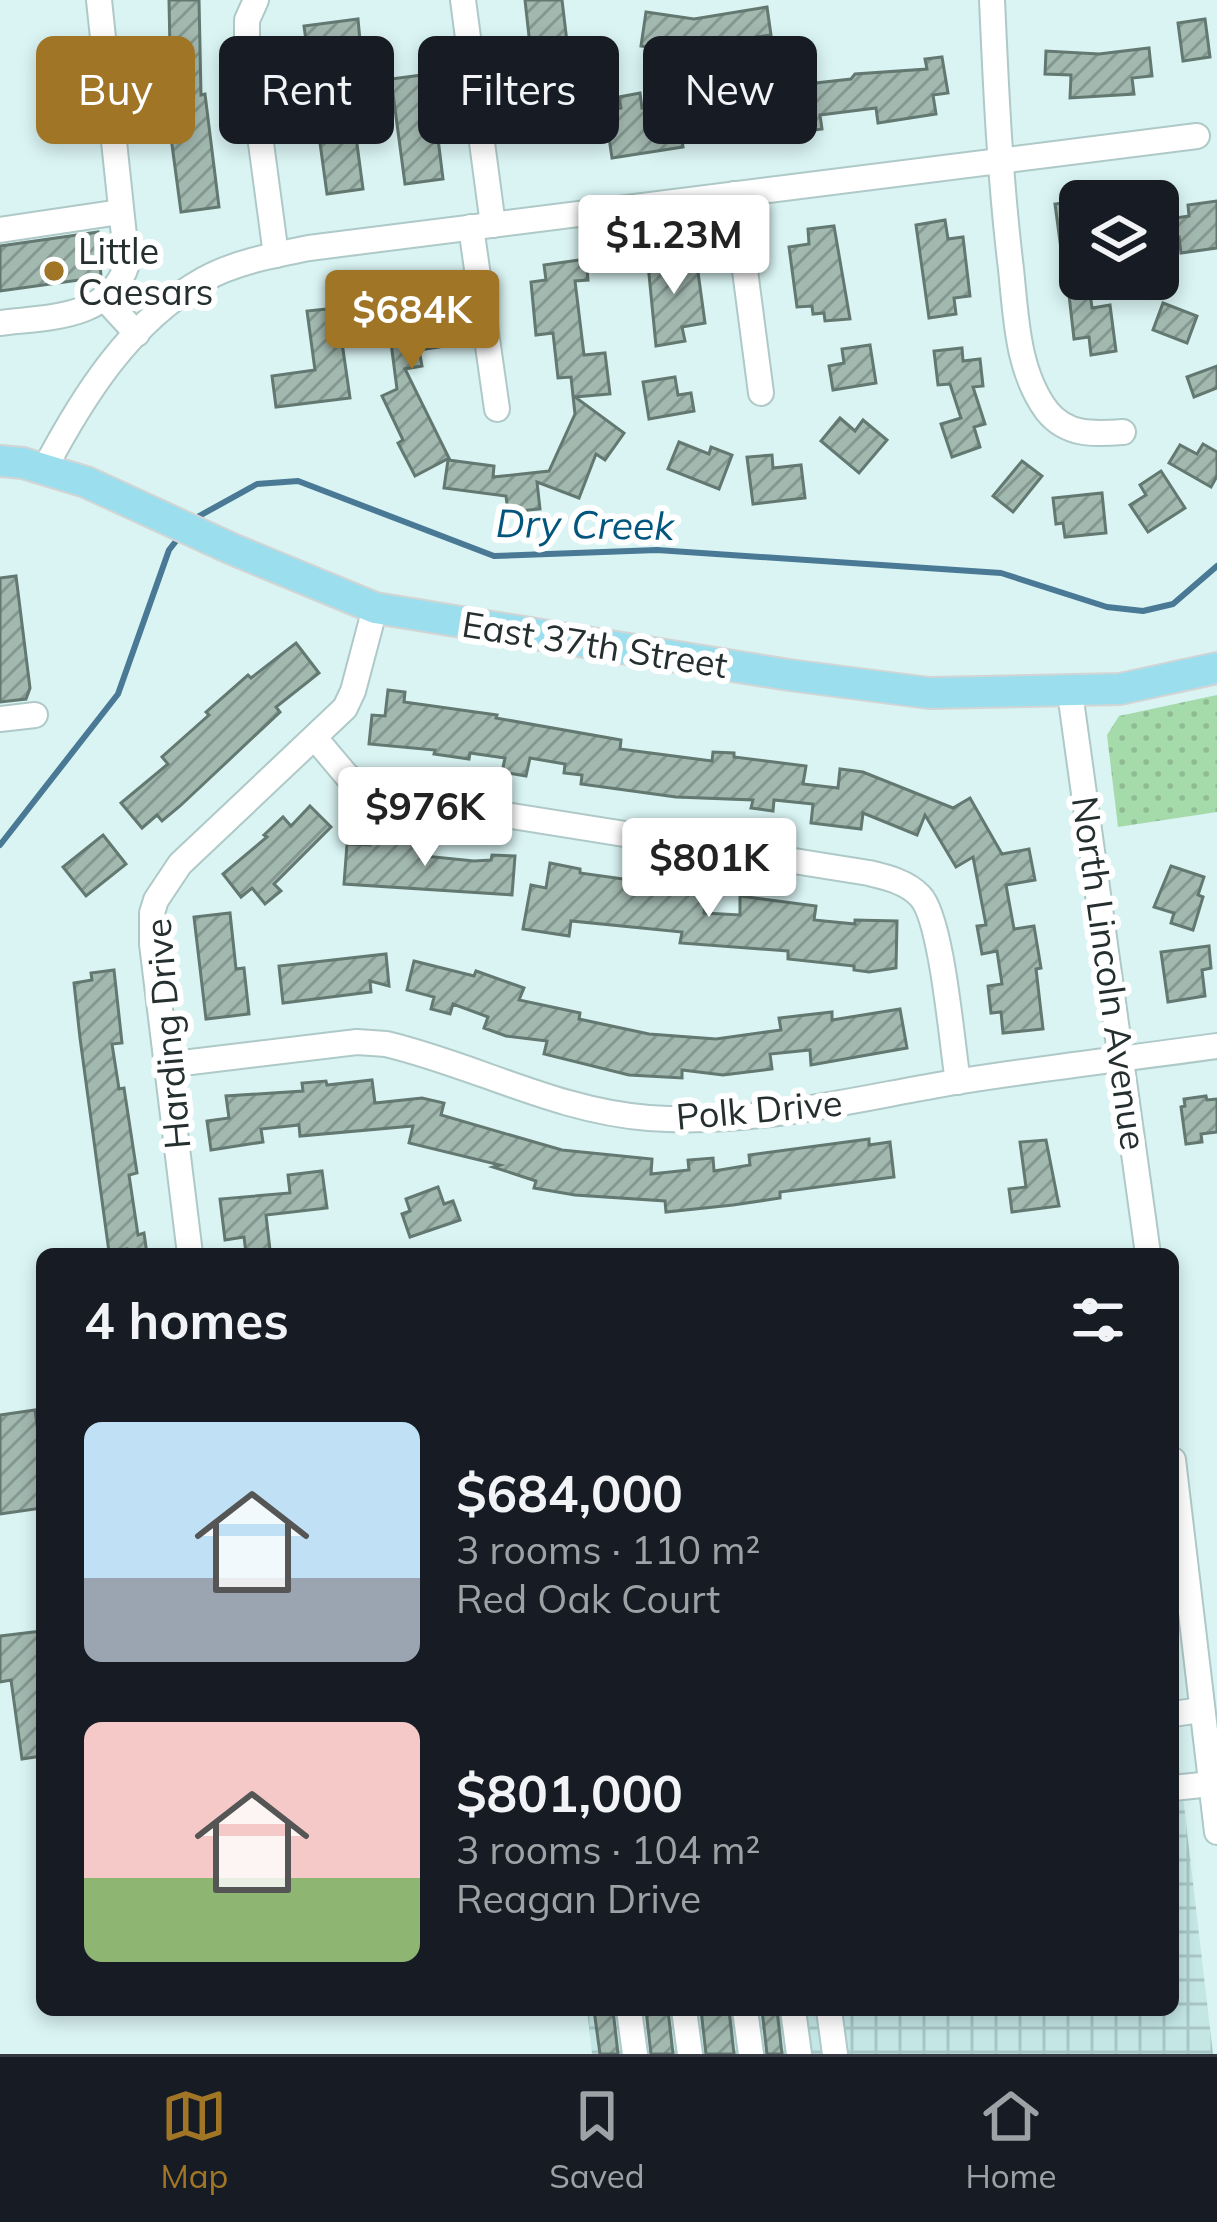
<!DOCTYPE html>
<meta charset="utf-8">
<style>
body{margin:0;font-family:Mulish,sans-serif;background:#242831;color:#f1f3f6;height:100vh;display:flex;flex-direction:column;font-size:45px;white-space:nowrap}
*{box-sizing:border-box;margin:0}
p{font-size:39px;color:#9ea1a6}
.icon{flex:none;width:66px;height:66px;fill:none;stroke:currentColor;stroke-width:2;stroke-linecap:round;stroke-linejoin:round}
.map{position:relative;flex:1;overflow:hidden}
.side{position:absolute;left:36px;top:1248px;width:1143px;height:768px;display:flex;flex-direction:column;background:#171b24;border-radius:18px;box-shadow:0 6px 18px #0003}
.side>*{flex:none}
.top-card{position:absolute;left:36px;top:36px;width:1146px;height:108px;display:flex;gap:24px}
.fabs{position:absolute;left:1059px;top:180px;display:grid;gap:24px}
.fabs a{display:grid;place-items:center;width:120px;height:120px;border-radius:18px;background:#171b24;box-shadow:0 6px 18px #0003;font-size:60px}
.price{position:absolute;translate:-50% -102px;padding:0 27px;border-radius:12px;background:#fff;color:#222;font-size:39px;line-height:78px;filter:drop-shadow(0 3px 6px #0008)}
.price::after{content:'';position:absolute;left:50%;top:72px;width:36px;height:27px;margin-left:-18px;background:inherit;clip-path:polygon(0 0,100% 0,50% 100%)}
.price.selected{background:#a07525;color:#fff}
ul{padding:0;list-style:none}
li{display:flex;align-items:center;gap:36px;height:300px;padding:0 48px}
li span{display:grid;place-items:center;flex:none;width:336px;height:240px;border-radius:18px;color:#555}
li>.icon{margin-inline-start:auto}
span .icon{width:144px;height:144px;fill:#fffc;stroke-width:1}
li b{font-size:51px}
h2{display:flex;justify-content:space-between;align-items:center;height:144px;padding:0 48px;font-size:51px}
.tag{padding:0 42px;border-radius:18px;background:#171b24;box-shadow:0 6px 18px #0003;font-size:42px;line-height:108px}
.tag.selected{background:#a07525;color:#fff}
.menu{display:flex;justify-content:space-around;align-items:center;height:168px;border-top:3px solid #363941;background:#171b24;font-size:33px;color:#9ea1a6}
.menu a{display:grid;justify-items:center;gap:6px}
.menu .selected{color:#a07525}
.map>svg:first-child{display:block}
.industrial{fill:url(#industrial-grid)}
.grass{fill:url(#grass-dots)}
.lines{fill:none;stroke-linecap:round;stroke-linejoin:round}
.stream{stroke:#4a7995;stroke-width:6}
.building{fill:url(#building-hatch);stroke:#627870;stroke-width:3}
.minor-casing{stroke:#aec9c7;stroke-width:28}
.major-casing{stroke:#d3d5d5;stroke-width:34}
.minor{stroke:#fff;stroke-width:24}
.major{stroke:#9bdfee;stroke-width:30}
.poi-dot{fill:#a07525;stroke:#fff;stroke-width:4.5}
.labels{text-anchor:middle;dominant-baseline:central;stroke-width:12;stroke-linejoin:round;paint-order:stroke}
.poi-label{font-size:36px;fill:#252f2f;stroke:#fff;text-anchor:start}
.street-label{font-size:36px;fill:#252f2f;stroke:#fff}
.water-label{font-size:39px;font-style:italic;fill:#02567e;stroke:#fff}
</style>
<div class="map">
<svg width="1217" height="2054" viewBox="0 0 1217 2054">
<defs>
<pattern id="industrial-grid" width="8" height="8" patternUnits="userSpaceOnUse" patternTransform="scale(3)"><rect width="8" height="8" fill="#c4e7e6"/><path d="M0 4h8M4 0v8" fill="none" stroke="#a8c6c6"/></pattern>
<pattern id="grass-dots" width="8" height="8" patternUnits="userSpaceOnUse" patternTransform="scale(3)"><rect width="8" height="8" fill="#a5daaa"/><path d="M2 2h.1M6 6h.1" fill="none" stroke="#8ebb93" stroke-width="1.8" stroke-linecap="round"/></pattern>
<pattern id="building-hatch" width="6" height="6" patternUnits="userSpaceOnUse" patternTransform="scale(3)"><rect width="6" height="6" fill="#a2b9b0"/><path d="M-1 1l2-2M0 6l6-6M5 7l2-2" fill="none" stroke="#849790"/></pattern>
</defs>
<rect width="100%" height="100%" fill="#d9f4f3"/>
<path class="industrial" d="M 1180,1771 L 1213,2054 L 592,2054 L 587,2010 L 1173,2010 L 1173,1772 Z"/>
<path class="grass" d="M 1217,695 L 1217,812 L 1118,827 L 1107,735 L 1119,716 Z"/>
<g class="lines">
<g class="stream">
<path d="M 192,520 L 257,484 L 298,481 L 494,556 L 657,550 L 1001,573 L 1107,607 L 1143,611 L 1173,604 L 1217,566"/>
<path d="M 0,845 L 118,694 L 169,550 L 180,536"/>
</g>
</g>
<g class="building">
<path d="M 169,0 L 199,0 L 201,95 L 205,94 L 219,207 L 181,212 L 166,100 L 171,100 Z"/>
<path d="M 525,0 L 562,0 L 569,59 L 532,63 Z"/>
<path d="M 767,7 L 771,35 L 692,46 L 691,54 L 641,46 L 646,12 L 694,19 Z"/>
<path d="M 358,19 L 361,52 L 345,54 L 363,189 L 327,194 L 304,26 Z"/>
<path d="M 1205,19 L 1210,57 L 1183,61 L 1178,23 Z"/>
<path d="M 1149,48 L 1152,76 L 1132,78 L 1134,94 L 1070,98 L 1071,75 L 1045,74 L 1046,51 L 1099,54 Z"/>
<path d="M 942,57 L 948,93 L 933,95 L 936,114 L 878,123 L 876,108 L 820,115 L 822,129 L 730,142 L 728,125 L 681,133 L 683,147 L 612,158 L 605,111 L 621,108 L 619,97 L 640,93 L 642,108 L 754,95 L 753,90 L 851,79 L 855,74 L 927,69 L 925,59 Z"/>
<path d="M 430,74 L 443,179 L 405,184 L 391,79 Z"/>
<path d="M 1080,201 L 1080,247 L 1061,249 L 1055,204 Z"/>
<path d="M 1217,201 L 1217,248 L 1181,253 L 1179,237 L 1172,238 L 1169,219 L 1189,216 L 1188,205 Z"/>
<path d="M 945,220 L 948,239 L 963,237 L 970,296 L 954,298 L 956,314 L 929,318 L 916,225 Z"/>
<path d="M 834,226 L 850,319 L 825,321 L 824,313 L 813,314 L 812,306 L 797,307 L 789,247 L 809,244 L 808,229 Z"/>
<path d="M 98,232 L 101,277 L 0,291 L 0,246 Z"/>
<path d="M 677,251 L 679,267 L 697,265 L 705,323 L 682,327 L 685,341 L 656,346 L 647,254 Z"/>
<path d="M 586,259 L 588,280 L 575,281 L 584,355 L 605,353 L 610,394 L 575,397 L 624,433 L 605,460 L 596,454 L 579,498 L 537,482 L 540,509 L 508,512 L 506,496 L 444,488 L 448,460 L 494,466 L 493,477 L 549,471 L 575,414 L 571,377 L 558,378 L 553,333 L 536,335 L 531,282 L 546,280 L 544,265 Z"/>
<path d="M 411,278 L 413,294 L 431,292 L 439,347 L 419,350 L 422,366 L 405,369 L 449,458 L 415,476 L 398,443 L 403,440 L 382,396 L 397,389 L 383,281 Z"/>
<path d="M 1090,292 L 1092,308 L 1110,305 L 1116,351 L 1091,355 L 1089,337 L 1074,339 L 1069,295 Z"/>
<path d="M 1163,303 L 1197,316 L 1187,343 L 1153,330 Z"/>
<path d="M 337,308 L 350,398 L 276,407 L 272,376 L 315,370 L 307,311 Z"/>
<path d="M 870,345 L 876,383 L 833,390 L 829,366 L 844,363 L 842,349 Z"/>
<path d="M 962,348 L 963,361 L 980,359 L 983,386 L 973,387 L 985,424 L 974,427 L 980,447 L 952,457 L 941,424 L 961,418 L 950,384 L 938,385 L 934,351 Z"/>
<path d="M 1217,366 L 1217,388 L 1194,397 L 1187,377 Z"/>
<path d="M 675,377 L 678,395 L 691,393 L 694,411 L 649,419 L 643,382 Z"/>
<path d="M 840,418 L 855,431 L 863,420 L 887,440 L 859,473 L 821,441 Z"/>
<path d="M 679,442 L 709,454 L 711,447 L 732,455 L 719,489 L 668,469 Z"/>
<path d="M 1203,444 L 1217,452 L 1217,476 L 1211,487 L 1169,463 L 1180,445 L 1197,454 Z"/>
<path d="M 772,455 L 773,468 L 801,465 L 805,498 L 753,504 L 747,457 Z"/>
<path d="M 1022,461 L 1042,476 L 1013,512 L 993,496 Z"/>
<path d="M 1161,471 L 1185,508 L 1148,532 L 1130,505 L 1146,495 L 1140,485 Z"/>
<path d="M 1102,493 L 1106,533 L 1065,537 L 1063,523 L 1056,524 L 1053,498 Z"/>
<path d="M 16,576 L 30,688 L 26,699 L 0,702 L 0,578 Z"/>
<path d="M 296,643 L 319,673 L 276,707 L 280,712 L 180,806 L 162,821 L 157,815 L 142,828 L 121,803 L 168,764 L 162,757 L 209,715 L 206,712 L 248,675 L 251,678 Z"/>
<path d="M 388,690 L 405,692 L 404,702 L 497,715 L 496,718 L 621,740 L 620,749 L 712,761 L 713,752 L 734,753 L 734,757 L 806,766 L 803,784 L 838,788 L 840,769 L 863,772 L 953,808 L 970,798 L 1002,854 L 1029,849 L 1035,880 L 1006,885 L 1014,929 L 1034,926 L 1041,968 L 1036,969 L 1043,1029 L 1003,1033 L 1001,1012 L 991,1013 L 988,986 L 1002,984 L 997,951 L 982,954 L 977,926 L 986,925 L 973,857 L 956,867 L 925,815 L 917,835 L 863,813 L 861,829 L 811,823 L 813,804 L 774,800 L 773,811 L 751,808 L 753,800 L 676,797 L 581,784 L 582,775 L 564,773 L 565,764 L 530,758 L 526,776 L 502,772 L 505,758 L 470,753 L 469,759 L 434,754 L 435,750 L 369,744 L 372,715 L 385,716 Z"/>
<path d="M 310,806 L 331,827 L 274,884 L 281,891 L 265,904 L 252,888 L 241,897 L 223,874 L 267,837 L 264,835 L 283,817 L 291,826 Z"/>
<path d="M 103,835 L 126,864 L 86,896 L 63,867 Z"/>
<path d="M 371,837 L 425,844 L 424,856 L 474,861 L 491,860 L 492,855 L 515,856 L 512,895 L 344,884 L 347,844 L 370,845 Z"/>
<path d="M 550,863 L 580,869 L 580,873 L 645,882 L 644,890 L 706,891 L 704,913 L 740,915 L 740,896 L 816,906 L 814,920 L 855,924 L 855,920 L 897,921 L 896,968 L 869,972 L 854,970 L 854,966 L 788,959 L 788,951 L 680,943 L 682,932 L 571,921 L 569,936 L 523,929 L 531,885 L 546,888 Z"/>
<path d="M 1171,866 L 1204,877 L 1198,895 L 1203,897 L 1193,930 L 1171,923 L 1174,913 L 1154,907 Z"/>
<path d="M 230,913 L 236,969 L 244,968 L 249,1014 L 206,1019 L 194,917 Z"/>
<path d="M 1209,946 L 1211,968 L 1202,970 L 1205,996 L 1168,1002 L 1161,952 Z"/>
<path d="M 386,954 L 389,986 L 370,981 L 371,992 L 283,1003 L 279,966 Z"/>
<path d="M 414,961 L 474,976 L 476,971 L 524,988 L 519,1000 L 580,1013 L 579,1019 L 649,1034 L 716,1039 L 781,1030 L 779,1018 L 832,1012 L 832,1020 L 900,1009 L 907,1048 L 811,1065 L 810,1050 L 770,1054 L 772,1069 L 723,1075 L 682,1070 L 682,1078 L 629,1075 L 544,1054 L 547,1041 L 506,1036 L 484,1028 L 488,1017 L 453,1004 L 450,1014 L 431,1009 L 434,997 L 407,990 Z"/>
<path d="M 114,970 L 122,1043 L 112,1044 L 119,1089 L 124,1088 L 137,1173 L 129,1175 L 138,1235 L 144,1233 L 147,1254 L 128,1254 L 127,1249 L 109,1252 L 80,1038 L 74,983 L 92,980 L 91,973 Z"/>
<path d="M 372,1080 L 375,1103 L 422,1098 L 444,1103 L 441,1115 L 562,1150 L 652,1159 L 651,1174 L 689,1170 L 688,1160 L 713,1158 L 714,1171 L 750,1165 L 749,1155 L 869,1139 L 869,1145 L 890,1142 L 894,1177 L 780,1192 L 780,1198 L 733,1205 L 666,1212 L 665,1201 L 575,1195 L 534,1188 L 536,1181 L 493,1167 L 500,1165 L 409,1143 L 413,1126 L 300,1136 L 299,1125 L 261,1129 L 263,1142 L 211,1150 L 207,1121 L 229,1118 L 226,1096 L 303,1091 L 302,1083 L 326,1081 L 327,1085 Z"/>
<path d="M 1206,1096 L 1207,1100 L 1217,1099 L 1217,1132 L 1201,1134 L 1202,1142 L 1186,1144 L 1181,1107 L 1185,1106 L 1184,1099 Z"/>
<path d="M 1046,1140 L 1059,1206 L 1012,1212 L 1009,1189 L 1026,1187 L 1020,1142 Z"/>
<path d="M 322,1171 L 327,1208 L 266,1215 L 270,1250 L 246,1253 L 244,1237 L 225,1240 L 220,1199 L 290,1193 L 288,1175 Z"/>
<path d="M 438,1187 L 444,1204 L 453,1201 L 460,1220 L 410,1237 L 402,1214 L 410,1211 L 406,1199 Z"/>
<path d="M 35,1410 L 42,1461 L 42,1508 L 0,1514 L 0,1415 Z"/>
<path d="M 42,1631 L 42,1756 L 22,1759 L 11,1680 L 0,1682 L 0,1636 Z"/>
<path d="M 594,2010 L 613,2010 L 618,2054 L 600,2054 Z"/>
<path d="M 646,2010 L 668,2010 L 673,2054 L 651,2054 Z"/>
<path d="M 701,2010 L 729,2010 L 734,2054 L 706,2054 Z"/>
<path d="M 762,2010 L 777,2010 L 782,2054 L 767,2054 Z"/>
</g>
<g class="lines">
<defs>
<g id="minor">
<path d="M 256,0 L 247,20 L 247,39 L 276,255"/>
<path d="M 463,0 L 493,225"/>
<path d="M 992,0 C 996,90 1000,179 1011,269 C 1016,316 1017,371 1047,411 C 1067,436 1094,434 1123,432"/>
<path d="M 735,194 L 761,393"/>
<path d="M 471,227 L 497,409"/>
<path d="M 0,230 L 120,212"/>
<path d="M 104,298 L 137,334"/>
<path d="M 0,323 C 49,317 110,319 127,264 L 99,0"/>
<path d="M 45,468 C 83,396 130,321 203,280 C 235,262 274,255 309,248 L 1197,136"/>
<path d="M 1070,693 L 1148,1254"/>
<path d="M 0,719 L 35,715"/>
<path d="M 315,738 L 347,776 L 374,794 L 869,873 C 886,877 907,882 920,896 C 942,918 952,1045 958,1082"/>
<path d="M 166,1065 L 357,1042 L 386,1044 C 475,1065 556,1111 649,1118 C 753,1126 854,1099 955,1082 C 1042,1068 1130,1058 1217,1046"/>
<path d="M 190,1254 L 152,944 L 152,913 L 156,900 L 180,864 L 345,708 L 353,691 L 375,608"/>
<path d="M 1173,1460 L 1217,1832"/>
<path d="M 1173,1714 L 1201,1710"/>
<path d="M 1173,1788 L 1211,1784"/>
<path d="M 629,2010 L 635,2054"/>
<path d="M 684,2010 L 690,2054"/>
<path d="M 745,2010 L 751,2054"/>
<path d="M 793,2010 L 799,2054"/>
<path d="M 829,2010 L 835,2054"/>
</g>
<path id="major" d="M 0,461 L 23,463 L 86,482 L 232,549 L 375,608 L 789,675 L 929,693 L 1120,689 L 1217,668"/>
</defs>
<use href="#minor" class="minor-casing"/>
<use href="#major" class="major-casing"/>
<use href="#minor" class="minor"/>
<use href="#major" class="major"/>
</g>
<circle class="poi-dot" cx="54" cy="271" r="12"/>
<g class="labels">
<g class="poi-label">
<text x="78" y="250">Little<tspan x="78" dy="41">Caesars</tspan></text>
</g>
<g class="street-label">
<text transform="translate(595 644) rotate(9)">East 37th Street</text>
<text transform="translate(1110 973) rotate(82)">North Lincoln Avenue</text>
<text transform="translate(167 1034) rotate(-95)">Harding Drive</text>
<text transform="translate(759 1109) rotate(-5)">Polk Drive</text>
</g>
<g class="water-label">
<text transform="translate(585 524) rotate(1)">Dry Creek</text>
</g>
</g>
</svg>
<div class="fabs">
<a><svg class="icon" aria-label="layers" viewBox="0 0 24 24"><path d="M12 4l9 5-9 5-9-5zM3 14l9 5 9-5"/></svg></a>
</div>
<b class="price" style="left:674px;top:297px">$1.23M</b>
<b class="price selected" style="left:412px;top:372px">$684K</b>
<b class="price" style="left:425px;top:869px">$976K</b>
<b class="price" style="left:709px;top:920px">$801K</b>
<div class="top-card">
<a class="tag selected">Buy</a>
<a class="tag">Rent</a>
<a class="tag">Filters</a>
<a class="tag">New</a>
</div>
<section class="side">
<h2>4 homes<svg class="icon" aria-label="filters" viewBox="0 0 24 24"><path d="M4 7h16M4 17h16"/><circle cx="9" cy="7" r="2"/><circle cx="15" cy="17" r="2"/></svg></h2>
<ul>
<li><span style="background:linear-gradient(#bfe0f5 65%,#9aa5b1 0)"><svg class="icon" aria-label="home" viewBox="0 0 24 24"><path d="M3 11l9-7 9 7M6 9v11h12V9"/></svg></span><div><b>$684,000</b><p>3 rooms · 110 m²</p><p>Red Oak Court</p></div></li>
<li><span style="background:linear-gradient(#f6c9c9 65%,#8fb573 0)"><svg class="icon" aria-label="home" viewBox="0 0 24 24"><path d="M3 11l9-7 9 7M6 9v11h12V9"/></svg></span><div><b>$801,000</b><p>3 rooms · 104 m²</p><p>Reagan Drive</p></div></li>
</ul>
</section>
</div>
<nav class="menu">
<a class="selected"><svg class="icon" aria-label="map" viewBox="0 0 24 24"><path d="M3 6l6-2 6 2 6-2v14l-6 2-6-2-6 2zM9 4v14M15 6v14"/></svg>Map</a>
<a><svg class="icon" aria-label="saved" viewBox="0 0 24 24"><path d="M7 4h10v16l-5-4-5 4z"/></svg>Saved</a>
<a><svg class="icon" aria-label="home" viewBox="0 0 24 24"><path d="M3 11l9-7 9 7M6 9v11h12V9"/></svg>Home</a>
</nav>
